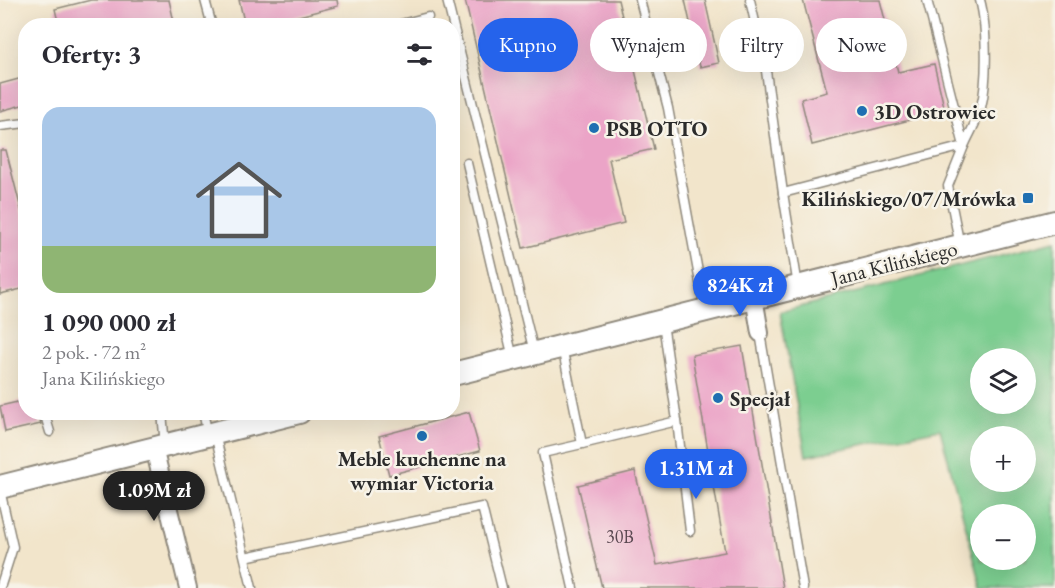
<!DOCTYPE html>
<html lang="pl">
<meta charset="utf-8">
<style>
body{margin:0;font-family:"EB Garamond",serif;background:#f7f7f7;color:#2b2b33;height:100vh;display:flex;flex-direction:column;font-size:22px;white-space:nowrap}
*{box-sizing:border-box;margin:0}
p{font-size:20px;color:#7c7c81}
.icon{flex:none;width:33px;height:33px;fill:none;stroke:currentColor;stroke-width:2;stroke-linecap:round;stroke-linejoin:round}
.map{position:relative;flex:1;overflow:hidden}
.drawer{position:absolute;left:18px;top:18px;width:442px;height:402px;display:flex;flex-direction:column;background:#fff;border-radius:24px;box-shadow:0 6px 24px #0002}
.drawer>*{flex:none}
.top-card{position:absolute;left:478px;top:18px;width:486px;height:54px;display:flex;gap:12px}
.tools{position:absolute;left:970px;top:348px;display:grid;gap:12px}
.tools a{display:grid;place-items:center;width:66px;height:66px;border-radius:50%;background:#fff;box-shadow:0 6px 24px #0002;font-size:30px}
.price{position:absolute;translate:-50% -51px;padding:0 14px;border-radius:21px;background:#2563eb;color:#fff;font-size:20px;line-height:39px;filter:drop-shadow(0 2px 3px #0008)}
.price::after{content:'';position:absolute;left:50%;top:36px;width:18px;height:14px;margin-left:-9px;background:inherit;clip-path:polygon(0 0,100% 0,50% 100%)}
.price.on{background:#222;color:#fff}
ul{padding:0;list-style:none}
li{display:grid;align-content:center;gap:12px;height:318px;padding:0 24px}
li span{display:grid;place-items:center;height:186px;border-radius:18px;color:#555}
li>.icon{margin-inline-start:auto}
span .icon{width:108px;height:108px;fill:#fffc;stroke-width:1}
li b{font-size:26px}
h2{display:flex;justify-content:space-between;align-items:center;height:72px;padding:0 24px;font-size:26px}
.pill{padding:0 21px;border-radius:27px;background:#fff;box-shadow:0 6px 24px #0002;font-size:21px;line-height:54px}
.pill.on{background:#2563eb;color:#fff}
.map>svg:first-child{display:block}
.green{fill:#7bce90;stroke:#537c5e;stroke-width:1.5;fill-rule:evenodd}
.building{fill:#eba4c7}
.lines{fill:none;stroke-linecap:round;stroke-linejoin:round}
.lane-casing{stroke:#8e887b;stroke-width:11}
.street-casing{stroke:#8e887b;stroke-width:20}
.secondary-casing{stroke:#8e887b;stroke-width:26}
.lane{stroke:#fff;stroke-width:8}
.street{stroke:#fff;stroke-width:16}
.secondary{stroke:#fff;stroke-width:22}
.poi-dot{fill:#1f6fb2;stroke:#f7f3e8;stroke-width:2}
.labels{text-anchor:middle;dominant-baseline:central;stroke-width:5;stroke-linejoin:round;paint-order:stroke}
.number-label{font-size:18px;fill:#5b4952}
.poi-label{font-size:21px;font-weight:bold;fill:#2b2b2b;stroke:#f7f3e8;text-anchor:start}
.street-label{font-size:21px;fill:#2b2b2b;stroke:#f7f3e8}
</style>
<div class="map">
<svg width="1055" height="588" viewBox="0 0 1055 588">
<rect width="100%" height="100%" fill="#f7f3e8"/>
<filter id="ink" filterUnits="userSpaceOnUse"><feTurbulence type="fractalNoise" baseFrequency=".0167" numOctaves="2"/><feDisplacementMap in="SourceGraphic" scale="12" xChannelSelector="R" yChannelSelector="G"/><feConvolveMatrix kernelMatrix="1 2 1 2 8 2 1 2 1" color-interpolation-filters="sRGB"/></filter>
<filter id="wash" filterUnits="userSpaceOnUse"><feTurbulence type="fractalNoise" baseFrequency=".008" numOctaves="4" result="noise"/><feDisplacementMap in="SourceGraphic" scale="24" xChannelSelector="R" yChannelSelector="G"/><feGaussianBlur stdDeviation="1.35" result="paint"/><feColorMatrix in="noise" values="0 0 0 0 0 0 0 0 0 0 0 0 0 0 0 0 0 1.4 0 .05"/><feComposite in="paint" operator="in"/></filter>
<g filter="url(#wash)">
<rect width="100%" height="100%" fill="#f2e5cb"/>
<path class="green" d="M 1055,241 L 1055,588 L 982,588 L 940,429 L 806,456 L 780,312 ZM 981,358 L 1026,358 L 1026,404 L 981,404 ZM 981,436 L 1026,436 L 1026,482 L 981,482 ZM 981,514 L 1026,514 L 1026,560 L 981,560 Z"/>
<g id="blocks">
<g class="building">
<path d="M 91,0 L 169,0 L 175,26 L 59,26 L 55,9 Z"/>
<path d="M 239,0 L 337,0 L 338,6 L 260,26 L 245,26 Z"/>
<path d="M 465,0 L 618,0 L 654,149 L 609,159 L 624,223 L 523,248 Z"/>
<path d="M 685,0 L 705,0 L 719,63 L 700,67 Z"/>
<path d="M 803,0 L 880,0 L 898,72 L 934,64 L 945,111 L 812,145 L 801,99 L 827,92 Z"/>
<path d="M 26,77 L 26,104 L 0,111 L 0,84 Z"/>
<path d="M 0,150 L 6,150 L 26,229 L 26,288 L 0,294 Z"/>
<path d="M 742,346 L 783,588 L 602,588 L 578,485 L 635,471 L 657,565 L 725,552 L 692,355 Z"/>
<path d="M 26,400 L 26,412 L 38,412 L 41,424 L 5,432 L 0,406 Z"/>
<path d="M 469,412 L 480,451 L 389,475 L 379,436 Z"/>
</g>
</g>
</g>
<g filter="url(#ink)">
<use href="#blocks" fill-opacity="0" stroke="#8e887b" stroke-width="1.5"/>
<g class="lines">
<defs>
<g id="lane">
<path d="M 205,0 L 212,26"/>
<path d="M 447,0 L 534,352"/>
<path d="M 640,0 L 668,108 L 705,310"/>
<path d="M 750,0 L 766,71 L 783,193"/>
<path d="M 927,0 L 964,146 L 948,186 L 960,246"/>
<path d="M 393,26 L 428,17"/>
<path d="M 0,126 L 26,123"/>
<path d="M 467,163 L 513,358"/>
<path d="M 798,286 L 783,193 L 964,146 C 969,134 978,120 981,107 C 988,80 987,26 980,0"/>
<path d="M 760,333 L 803,588"/>
<path d="M 562,347 L 582,444 L 677,421 L 663,323"/>
<path d="M 44,412 L 50,432"/>
<path d="M 162,412 L 165,446"/>
<path d="M 203,412 L 208,435"/>
<path d="M 677,421 L 690,531"/>
<path d="M 215,434 L 252,588"/>
<path d="M 0,490 L 13,547 L 0,588"/>
<path d="M 245,557 L 482,507 L 502,588"/>
<path d="M 573,588 L 543,453 L 582,444"/>
</g>
<g id="street">
<path d="M 754,297 L 760,333"/>
<path d="M 154,448 L 188,588"/>
</g>
<g id="secondary">
<path d="M 453,374 L 1055,222"/>
<path d="M 0,487 L 299,412"/>
</g>
</defs>
<use href="#lane" class="lane-casing"/>
<use href="#street" class="street-casing"/>
<use href="#secondary" class="secondary-casing"/>
<use href="#lane" class="lane"/>
<use href="#street" class="street"/>
<use href="#secondary" class="secondary"/>
</g>
</g>
<g class="poi-dot">
<circle cx="862" cy="111" r="6"/>
<circle cx="594" cy="128" r="6"/>
<rect x="1022" y="192" width="12" height="12" rx="3"/>
<circle cx="718" cy="398" r="6"/>
<circle cx="422" cy="436" r="6"/>
</g>
<g class="labels">
<g class="number-label">
<text x="620" y="536">30B</text>
</g>
<g class="poi-label">
<text x="874" y="111">3D Ostrowiec</text>
<text x="606" y="128">PSB OTTO</text>
<text x="1016" y="198" text-anchor="end">Kilińskiego/07/Mrówka</text>
<text x="730" y="398">Specjał</text>
<text x="422" y="458" text-anchor="middle">Meble kuchenne na<tspan x="422" dy="24">wymiar Victoria</tspan></text>
</g>
<g class="street-label">
<text transform="translate(894 263) rotate(-14)">Jana Kilińskiego</text>
</g>
</g>
</svg>
<div class="tools">
<a><svg class="icon" aria-label="layers" viewBox="0 0 24 24"><path d="M12 4l9 5-9 5-9-5zM3 14l9 5 9-5"/></svg></a>
<a>+</a>
<a>−</a>
</div>
<b class="price" style="left:740px;top:317px">824K zł</b>
<b class="price" style="left:696px;top:500px">1.31M zł</b>
<b class="price on" style="left:154px;top:522px">1.09M zł</b>
<div class="top-card">
<a class="pill on">Kupno</a>
<a class="pill">Wynajem</a>
<a class="pill">Filtry</a>
<a class="pill">Nowe</a>
</div>
<section class="drawer">
<h2>Oferty: 3<svg class="icon" aria-label="filters" viewBox="0 0 24 24"><path d="M4 7h16M4 17h16"/><circle cx="9" cy="7" r="2"/><circle cx="15" cy="17" r="2"/></svg></h2>
<ul>
<li><span style="background:linear-gradient(#a9c7e8 75%,#8fb573 0)"><svg class="icon" aria-label="home" viewBox="0 0 24 24"><path d="M3 11l9-7 9 7M6 9v11h12V9"/></svg></span><div><b>1 090 000 zł</b><p>2 pok. · 72 m²</p><p>Jana Kilińskiego</p></div></li>
</ul>
</section>
</div>
